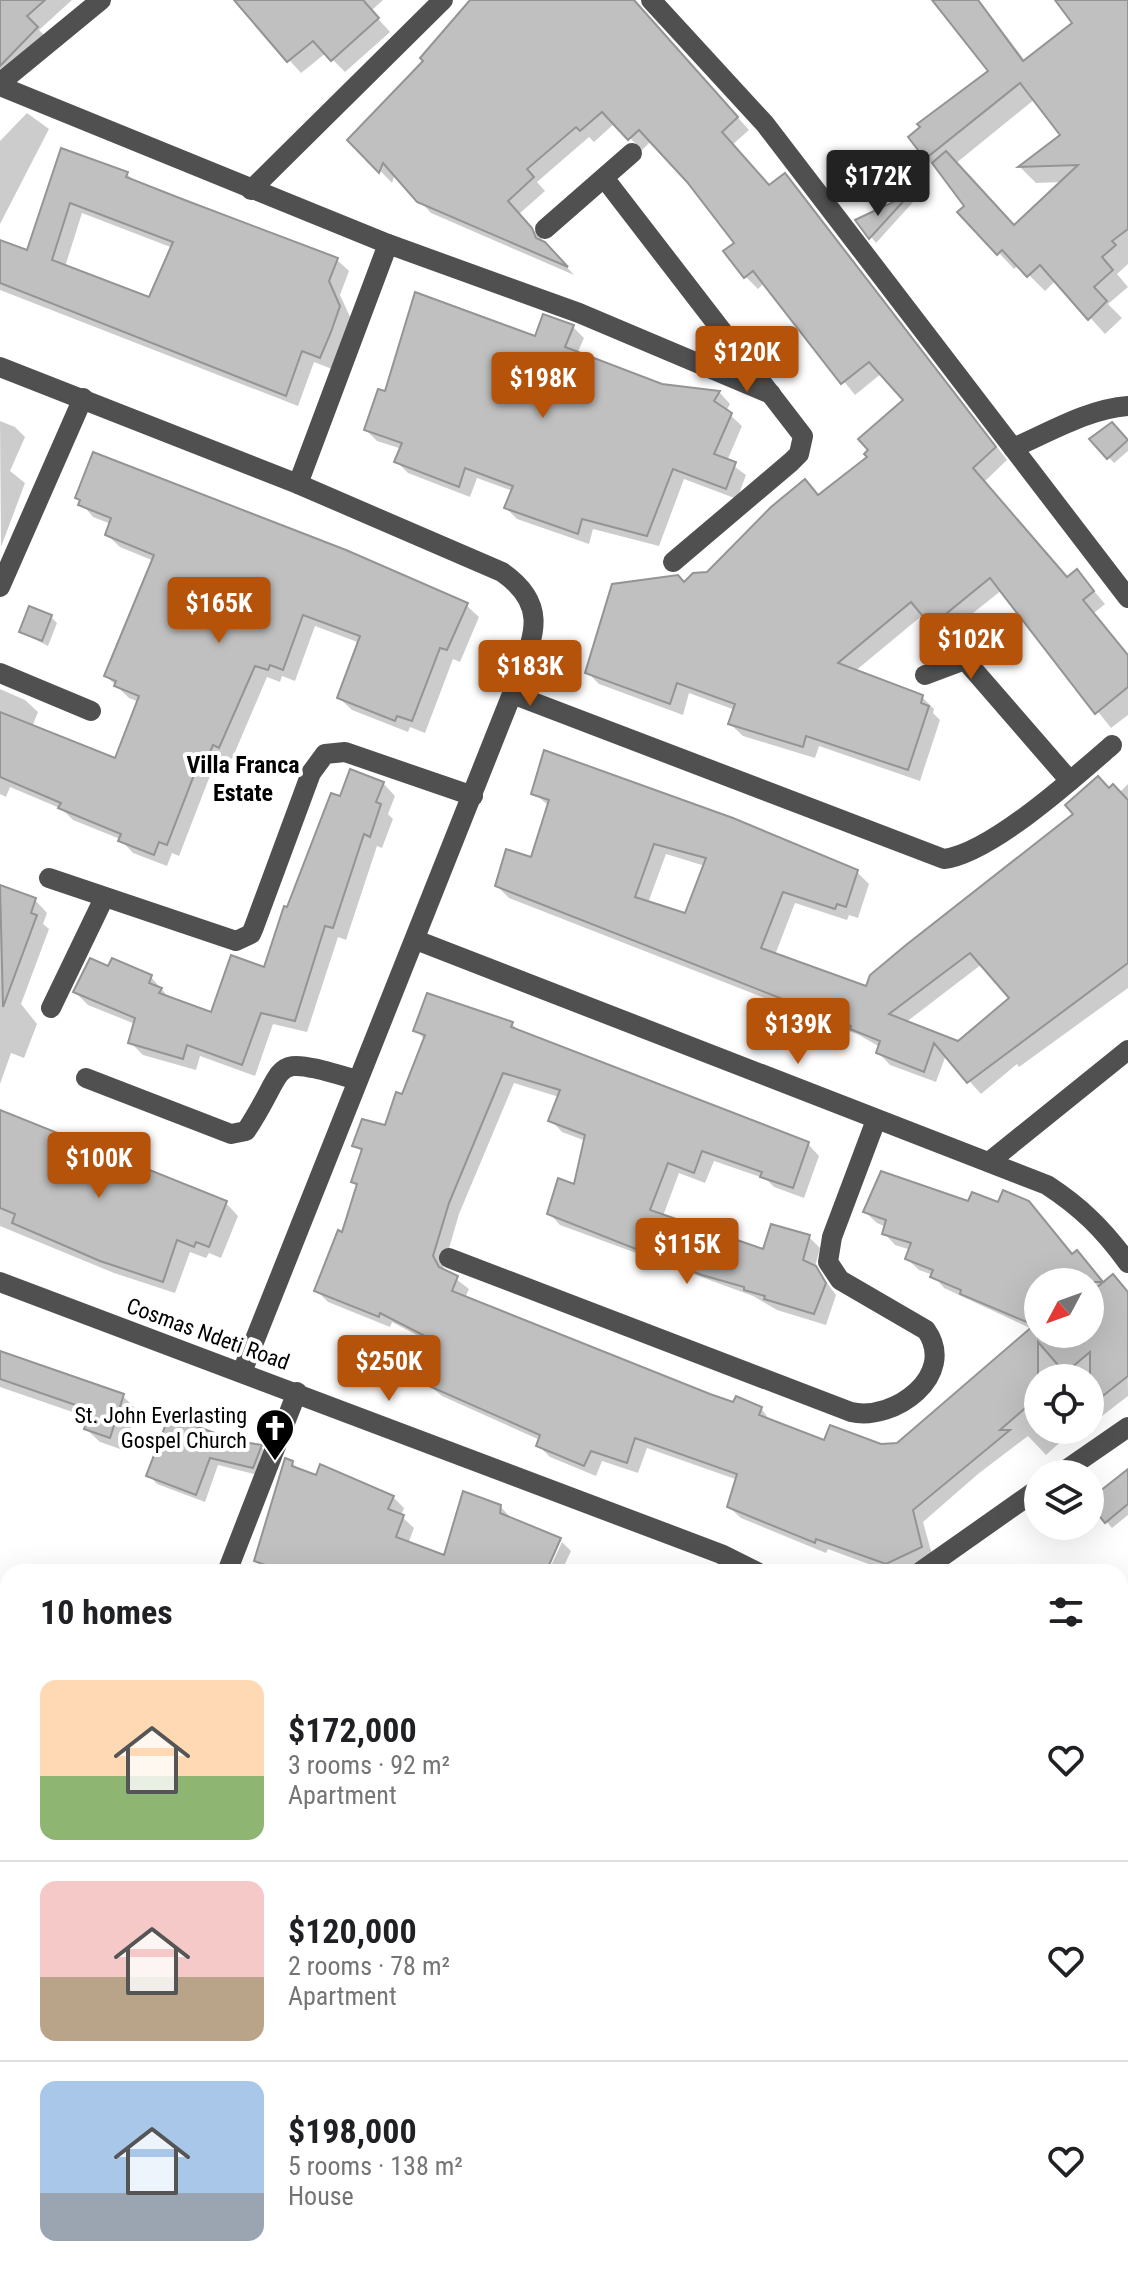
<!DOCTYPE html>
<meta charset="utf-8">
<style>
body{margin:0;font-family:"Roboto Condensed",sans-serif;background:#f2f2f2;color:#202124;height:100vh;display:flex;flex-direction:column;font-size:30px;white-space:nowrap}
*{box-sizing:border-box;margin:0}
p{font-size:26px;color:#757577}
.icon{flex:none;width:44px;height:44px;fill:none;stroke:currentColor;stroke-width:2;stroke-linecap:round;stroke-linejoin:round}
.map{position:relative;flex:1;overflow:hidden}
.panel{position:absolute;left:0px;top:1564px;width:1128px;height:712px;display:flex;flex-direction:column;background:#fff;border-radius:24px 24px 0 0;box-shadow:0 8px 32px #0002}
.panel>*{flex:none}
.needle{width:52px;rotate:229deg}
.fabs{position:absolute;left:1024px;top:1268px;display:grid;gap:16px}
.fabs a{display:grid;place-items:center;width:80px;height:80px;border-radius:50%;background:#fff;box-shadow:0 8px 32px #0002;font-size:40px}
.price{position:absolute;translate:-50% -68px;padding:0 18px;border-radius:8px;background:#b45309;color:#fff;font-size:26px;line-height:52px;filter:drop-shadow(0 2px 4px #0008)}
.price::after{content:'';position:absolute;left:50%;top:48px;width:24px;height:18px;margin-left:-12px;background:inherit;clip-path:polygon(0 0,100% 0,50% 100%)}
.price.on{background:#222;color:#fff}
ul{padding:0;list-style:none}
li{display:flex;align-items:center;gap:24px;height:200px;padding:0 40px}
li+li{border-top:2px solid #e0e0e0}
li span{display:grid;place-items:center;flex:none;width:224px;height:160px;border-radius:16px;color:#555}
li>.icon{margin-inline-start:auto}
span .icon{width:96px;height:96px;fill:#fffc;stroke-width:1}
li b{font-size:34px}
h2{display:flex;justify-content:space-between;align-items:center;height:96px;padding:0 40px;font-size:34px}
.map>svg:first-child{display:block}
.shadow{fill:#0003;fill-rule:evenodd}
.building{fill:#c0c0c0;stroke:#949494;stroke-width:2;fill-rule:evenodd}
.lines{fill:none;stroke-linecap:round;stroke-linejoin:round}
.minor{stroke:#505050;stroke-width:20}
.labels{text-anchor:middle;dominant-baseline:central;stroke-width:8;stroke-linejoin:round;paint-order:stroke}
.street-label{font-size:22px;fill:#000;stroke:#fff}
.poi-label{font-size:22px;fill:#000;stroke:#fff;text-anchor:end}
.neighbourhood-label{font-size:24px;font-weight:bold;fill:#000;stroke:#fff}
</style>
<div class="map">
<svg width="1128" height="2276" viewBox="0 0 1128 2276">
<rect width="100%" height="100%" fill="#fff"/>
<g class="shadow">
<path d="M 0,0 L 72,0 L 39,30 L 50,41 L 0,97 Z"/>
<path d="M 235,0 L 383,0 L 371,11 L 390,32 L 345,72 L 326,53 L 301,73 Z"/>
<path d="M 473,0 L 633,0 L 749,130 L 732,145 L 770,187 L 785,175 L 797,187 L 1007,460 L 984,482 L 1067,579 L 1088,584 L 1105,604 L 1094,613 L 1128,656 L 1128,715 L 1111,728 L 1002,590 L 944,636 L 924,614 L 854,672 L 922,697 L 934,709 L 933,713 L 940,720 L 920,781 L 819,746 L 815,758 L 743,736 L 730,724 L 735,710 L 689,693 L 683,715 L 599,684 L 587,672 L 684,584 L 708,574 L 819,497 L 870,457 L 906,401 L 882,373 L 855,395 L 764,283 L 758,289 L 746,277 L 737,243 L 688,181 L 651,141 L 642,150 L 615,123 L 594,142 L 589,137 L 537,182 L 545,191 L 519,214 L 574,275 L 431,213 L 395,174 L 392,183 L 350,140 L 426,61 Z"/>
<path d="M 949,0 L 979,0 L 1026,62 L 1075,24 L 1057,0 L 1128,0 L 1128,264 L 1117,274 L 1128,287 L 1108,304 L 1122,318 L 1105,334 L 1056,280 L 1045,291 L 1019,265 L 1014,269 L 999,253 L 967,206 L 910,138 L 991,71 ZM 1035,99 L 1063,135 L 1021,168 L 1036,183 L 1063,182 L 1014,227 L 955,164 Z"/>
<path d="M 27,113 L 49,129 L 0,224 L 0,141 Z"/>
<path d="M 62,150 L 127,174 L 135,182 L 336,259 L 349,271 L 340,295 L 351,319 L 332,369 L 314,362 L 298,406 L 0,290 L 0,241 L 29,251 ZM 82,213 L 173,248 L 150,300 L 65,267 Z"/>
<path d="M 910,196 L 914,201 L 876,243 L 858,220 Z"/>
<path d="M 573,327 L 584,338 L 577,354 L 662,386 L 720,393 L 730,404 L 726,411 L 742,426 L 727,461 L 746,475 L 737,499 L 684,479 L 659,546 L 593,529 L 589,544 L 517,519 L 506,508 L 513,491 L 477,478 L 470,497 L 408,473 L 397,462 L 402,449 L 377,441 L 366,430 L 387,394 Z"/>
<path d="M 0,421 L 15,427 L 25,437 L 10,471 L 25,483 L 1,547 Z"/>
<path d="M 1112,424 L 1128,442 L 1128,451 L 1114,463 L 1092,439 Z"/>
<path d="M 77,498 L 466,605 L 479,617 L 460,662 L 453,659 L 425,733 L 410,727 L 408,732 L 352,710 L 339,698 L 360,643 L 315,626 L 295,681 L 282,676 L 280,682 L 267,677 L 232,759 L 225,756 L 219,771 L 213,768 L 179,856 L 172,853 L 167,866 L 133,853 L 120,839 L 73,820 L 62,809 L 10,787 L 6,797 L 0,794 L 0,689 L 25,700 L 38,712 L 32,727 L 116,761 L 139,702 L 129,698 L 106,676 L 154,561 L 120,547 L 107,535 L 111,524 L 93,517 Z"/>
<path d="M 51,617 L 57,623 L 48,646 L 21,632 Z"/>
<path d="M 383,783 L 395,796 L 388,814 L 393,819 L 382,848 L 377,846 L 346,940 L 338,937 L 307,1032 L 273,1024 L 255,1076 L 200,1056 L 196,1070 L 143,1055 L 130,1042 L 135,1024 L 88,1005 L 75,992 L 109,968 L 151,977 L 171,1000 L 212,1015 L 266,970 L 288,909 L 341,799 Z"/>
<path d="M 1128,784 L 1128,988 L 1019,1067 L 1017,1064 L 981,1094 L 946,1055 L 936,1082 L 890,1065 L 878,1052 L 880,1047 L 859,1035 L 509,898 L 497,886 L 532,859 L 549,806 L 534,793 L 857,872 L 869,884 L 858,918 L 849,915 L 847,920 L 795,903 L 775,955 L 867,988 L 1110,790 L 1119,793 ZM 666,854 L 705,866 L 686,915 L 648,903 ZM 982,964 L 1012,999 L 958,1044 L 905,1023 Z"/>
<path d="M 0,887 L 35,900 L 47,913 L 43,924 L 49,929 L 21,1004 L 37,1024 L 24,1058 L 11,1053 L 0,1084 Z"/>
<path d="M 512,1024 L 521,1033 L 808,1144 L 819,1156 L 804,1198 L 774,1187 L 766,1179 L 714,1161 L 705,1183 L 679,1173 L 663,1216 L 764,1252 L 809,1237 L 820,1248 L 815,1267 L 836,1295 L 826,1325 L 777,1310 L 753,1296 L 560,1225 L 549,1213 L 576,1186 L 586,1141 L 562,1132 L 551,1120 L 559,1097 L 514,1083 L 459,1214 L 443,1269 L 469,1289 L 465,1298 L 735,1404 L 761,1408 L 771,1422 L 825,1443 L 898,1445 L 1032,1329 L 944,1288 L 933,1275 L 919,1270 L 907,1259 L 911,1250 L 895,1245 L 884,1233 L 886,1227 L 877,1223 L 865,1212 L 1073,1256 L 1088,1264 L 1127,1312 L 1128,1396 L 1102,1416 L 1099,1412 L 1090,1418 L 1090,1378 L 1038,1378 L 1038,1430 L 1074,1430 L 1046,1455 L 1028,1436 L 978,1474 L 923,1522 L 933,1558 L 904,1572 L 890,1572 L 828,1549 L 826,1553 L 741,1518 L 729,1507 L 738,1480 L 647,1448 L 638,1473 L 602,1461 L 596,1476 L 550,1457 L 538,1445 L 540,1440 L 442,1396 L 415,1374 L 426,1340 L 392,1322 L 390,1327 L 328,1302 L 316,1290 L 343,1234 L 358,1187 L 353,1182 L 363,1153 L 355,1145 L 386,1127 L 403,1097 L 425,1040 L 416,1030 ZM 1038,1282 L 1090,1282 L 1090,1334 L 1038,1334 Z"/>
<path d="M 0,1112 L 226,1203 L 238,1216 L 221,1258 L 209,1253 L 206,1258 L 190,1252 L 175,1293 L 114,1273 L 0,1226 Z"/>
<path d="M 0,1354 L 123,1396 L 137,1410 L 123,1450 L 100,1442 L 86,1429 L 90,1418 L 0,1387 Z"/>
<path d="M 236,1442 L 261,1447 L 269,1455 L 262,1476 L 218,1465 L 205,1502 L 157,1484 L 149,1475 Z"/>
<path d="M 292,1463 L 300,1471 L 393,1497 L 404,1508 L 401,1516 L 414,1528 L 408,1544 L 445,1558 L 500,1506 L 511,1518 L 560,1540 L 571,1551 L 563,1568 L 571,1572 L 268,1572 L 256,1561 ZM 557,1542 L 562,1542 L 549,1570 L 546,1569 Z"/>
<path d="M 1128,1483 L 1128,1515 L 1112,1528 L 1090,1502 Z"/>
<path d="M 1002,1565 L 1021,1572 L 992,1572 Z"/>
<path d="M 1128,1592 L 1128,1671 L 1120,1668 L 1120,1601 Z"/>
<path d="M 4,1734 L 8,1735 L 8,1915 L 0,1912 L 0,1743 Z"/>
<path d="M 1120,1831 L 1128,1834 L 1128,1918 L 1120,1915 Z"/>
<path d="M 1120,1987 L 1128,1990 L 1128,2166 L 1120,2163 Z"/>
<path d="M 0,2012 L 8,2015 L 8,2105 L 0,2103 Z"/>
<path d="M 1123,2240 L 1128,2242 L 1128,2276 L 799,2276 L 781,2268 L 1120,2268 Z"/>
<path d="M 462,2268 L 528,2268 L 529,2276 L 461,2276 Z"/>
</g>
<g class="building">
<path d="M 0,0 L 45,0 L 27,16 L 38,27 L 0,66 Z"/>
<path d="M 234,0 L 363,0 L 379,18 L 331,61 L 313,41 L 287,62 Z"/>
<path d="M 470,0 L 634,0 L 738,117 L 722,132 L 769,185 L 785,173 L 996,447 L 973,468 L 1067,577 L 1077,569 L 1094,591 L 1083,600 L 1128,655 L 1128,687 L 1095,714 L 990,578 L 931,626 L 911,602 L 838,663 L 923,695 L 921,703 L 929,706 L 908,770 L 806,736 L 803,747 L 728,724 L 735,704 L 677,683 L 670,704 L 585,673 L 612,584 L 678,575 L 684,582 L 693,573 L 707,572 L 771,507 L 805,479 L 818,495 L 867,457 L 864,454 L 868,450 L 858,439 L 903,400 L 869,362 L 841,384 L 753,271 L 744,278 L 723,251 L 734,243 L 687,182 L 639,130 L 628,140 L 602,112 L 580,131 L 576,127 L 527,169 L 534,177 L 508,201 L 532,228 L 536,238 L 545,242 L 568,267 L 417,202 L 383,163 L 379,173 L 347,140 L 423,61 L 420,58 Z"/>
<path d="M 932,0 L 978,0 L 1023,61 L 1072,23 L 1055,0 L 1128,0 L 1128,229 L 1112,241 L 1116,245 L 1102,257 L 1113,270 L 1094,287 L 1107,301 L 1088,320 L 1040,265 L 1027,277 L 1002,250 L 997,255 L 957,212 L 964,206 L 932,163 L 946,151 L 1014,225 L 1078,165 L 1018,167 L 1060,135 L 1020,83 L 925,159 L 908,137 L 920,127 L 917,124 L 988,71 Z"/>
<path d="M 61,148 L 128,172 L 126,177 L 182,199 L 338,258 L 329,281 L 340,306 L 331,332 L 320,358 L 302,351 L 286,396 L 0,283 L 0,240 L 27,250 ZM 70,203 L 173,242 L 149,297 L 52,260 Z"/>
<path d="M 910,194 L 869,239 L 855,220 Z"/>
<path d="M 415,292 L 535,336 L 543,314 L 574,325 L 565,347 L 662,384 L 720,391 L 714,401 L 732,413 L 714,454 L 736,462 L 726,489 L 673,469 L 647,536 L 582,519 L 578,534 L 504,508 L 513,486 L 465,468 L 459,487 L 394,462 L 402,443 L 364,430 L 378,389 L 385,391 Z"/>
<path d="M 1112,422 L 1128,440 L 1107,459 L 1089,439 Z"/>
<path d="M 93,452 L 346,550 L 468,603 L 447,650 L 440,648 L 412,721 L 397,716 L 395,721 L 337,698 L 360,636 L 303,615 L 283,670 L 270,665 L 268,670 L 255,666 L 219,748 L 213,745 L 207,760 L 201,757 L 167,845 L 159,842 L 154,855 L 118,841 L 121,834 L 58,808 L 61,803 L 0,777 L 0,712 L 115,758 L 139,696 L 114,686 L 116,681 L 104,676 L 154,555 L 105,535 L 111,518 L 78,505 L 80,500 L 75,498 Z"/>
<path d="M 29,606 L 52,615 L 42,641 L 19,632 Z"/>
<path d="M 544,750 L 733,818 L 858,870 L 846,907 L 837,904 L 835,909 L 783,892 L 761,948 L 866,986 L 870,975 L 906,945 L 1073,814 L 1065,805 L 1098,776 L 1109,788 L 1113,784 L 1128,800 L 1128,963 L 967,1083 L 934,1043 L 924,1072 L 876,1053 L 880,1041 L 850,1029 L 851,1026 L 495,886 L 506,849 L 531,857 L 549,800 L 531,794 ZM 654,844 L 706,858 L 685,913 L 635,897 ZM 970,953 L 1009,998 L 958,1041 L 889,1014 Z"/>
<path d="M 350,769 L 384,782 L 376,802 L 381,804 L 370,837 L 364,834 L 333,928 L 325,926 L 295,1021 L 261,1013 L 242,1065 L 187,1045 L 183,1059 L 128,1043 L 135,1018 L 73,992 L 90,958 L 108,966 L 112,958 L 152,975 L 149,983 L 162,988 L 159,993 L 211,1012 L 231,955 L 264,967 L 284,906 L 287,907 L 331,793 L 340,796 Z"/>
<path d="M 0,885 L 36,898 L 31,913 L 37,915 L 3,1007 Z"/>
<path d="M 427,993 L 513,1022 L 511,1027 L 809,1142 L 793,1188 L 760,1177 L 762,1172 L 702,1151 L 694,1173 L 668,1163 L 650,1210 L 763,1249 L 771,1224 L 810,1235 L 803,1260 L 816,1266 L 826,1283 L 814,1314 L 764,1299 L 765,1296 L 744,1290 L 744,1287 L 702,1275 L 547,1214 L 558,1178 L 574,1184 L 585,1135 L 548,1121 L 560,1090 L 503,1073 L 449,1203 L 433,1256 L 439,1267 L 458,1276 L 452,1291 L 710,1394 L 733,1402 L 736,1396 L 762,1407 L 759,1415 L 824,1440 L 830,1425 L 881,1444 L 897,1443 L 1034,1325 L 960,1294 L 961,1290 L 930,1277 L 933,1270 L 905,1259 L 911,1243 L 882,1234 L 886,1220 L 863,1212 L 881,1171 L 968,1201 L 972,1192 L 998,1202 L 1003,1190 L 1029,1201 L 1072,1254 L 1077,1250 L 1103,1282 L 1038,1282 L 1038,1334 L 1090,1334 L 1090,1293 L 1113,1274 L 1128,1292 L 1128,1376 L 1090,1406 L 1090,1352 L 1065,1373 L 1038,1342 L 1038,1397 L 1000,1430 L 1010,1430 L 913,1510 L 922,1547 L 886,1564 L 816,1539 L 815,1543 L 727,1507 L 737,1474 L 635,1438 L 627,1463 L 591,1451 L 584,1466 L 536,1446 L 540,1435 L 429,1386 L 431,1381 L 412,1375 L 425,1336 L 380,1313 L 379,1317 L 314,1291 L 338,1230 L 342,1232 L 357,1184 L 351,1182 L 362,1149 L 352,1146 L 362,1119 L 385,1125 L 396,1092 L 402,1094 L 425,1035 L 413,1031 Z"/>
<path d="M 0,1110 L 227,1201 L 209,1247 L 196,1242 L 194,1247 L 177,1240 L 163,1282 L 100,1261 L 12,1223 L 15,1214 L 0,1208 Z"/>
<path d="M 0,1351 L 124,1394 L 110,1438 L 84,1429 L 90,1410 L 0,1379 Z"/>
<path d="M 169,1416 L 236,1441 L 262,1445 L 253,1468 L 210,1458 L 196,1495 L 146,1476 Z"/>
<path d="M 285,1458 L 293,1461 L 292,1466 L 316,1475 L 320,1464 L 394,1496 L 388,1509 L 404,1515 L 396,1537 L 444,1555 L 463,1491 L 501,1505 L 500,1513 L 561,1538 L 546,1572 L 285,1572 L 254,1561 Z"/>
<path d="M 1128,1469 L 1128,1504 L 1105,1523 L 1090,1505 L 1090,1499 Z"/>
</g>
<g class="lines">
<g class="minor">
<path d="M 651,0 L 765,124 L 1128,598"/>
<path d="M 0,83 L 101,0"/>
<path d="M 0,86 L 388,244 L 579,313 L 771,394"/>
<path d="M 605,179 L 803,436 L 799,454 L 791,462 L 673,562"/>
<path d="M 251,190 L 443,0"/>
<path d="M 545,229 L 632,153"/>
<path d="M 0,367 L 298,484 L 502,572 C 555,609 529,644 512,694 L 242,1372"/>
<path d="M 1013,448 C 1050,432 1088,409 1128,406"/>
<path d="M 298,484 L 388,244"/>
<path d="M 0,587 L 83,398"/>
<path d="M 965,660 L 1070,781"/>
<path d="M 0,673 L 91,711"/>
<path d="M 925,675 L 965,660 L 980,639"/>
<path d="M 512,694 L 944,859 C 991,853 1074,778 1112,745"/>
<path d="M 49,878 L 236,941 L 251,934 L 254,927 L 311,773 L 325,754 L 345,752 L 473,796"/>
<path d="M 416,940 L 1047,1185 C 1081,1207 1104,1230 1128,1263"/>
<path d="M 51,1008 L 104,898"/>
<path d="M 86,1078 L 231,1134 L 246,1131 C 292,1062 264,1053 357,1080"/>
<path d="M 989,1162 L 1128,1050"/>
<path d="M 449,1258 L 851,1412 C 894,1422 958,1375 926,1330 L 840,1280 L 828,1262 L 832,1237 L 876,1120"/>
<path d="M 0,1282 L 721,1554 L 757,1572"/>
<path d="M 1060,1474 L 1128,1427"/>
<path d="M 227,1572 L 297,1392"/>
<path d="M 920,1572 L 1038,1489"/>
<path d="M 1120,1740 L 1128,1743"/>
<path d="M 0,1951 L 8,1954"/>
<path d="M 1120,1971 L 1128,1974"/>
<path d="M 0,2155 L 8,2158"/>
<path d="M 354,2268 L 354,2276"/>
<path d="M 606,2268 L 626,2276"/>
<path d="M 253,2276 L 253,2268"/>
</g>
</g>
<defs>
<symbol id="church-pin" viewBox="-11 -11 22 30"><path d="M0 17L-7.5 6A9.5 9.5 0 1 1 7.5 6Z" fill="#000" stroke="#fff"/><path d="M-1.2-6h2.4v3.5h3.3v2.4h-3.3V6h-2.4V-.1h-3.3v-2.4h3.3Z" fill="#fff"/></symbol>
</defs>
<g fill-rule="evenodd">
<use href="#church-pin" x="253" y="1406" width="44" height="60"/>
</g>
<g class="labels">
<g class="street-label">
<text transform="translate(208 1334) rotate(20)">Cosmas Ndeti Road</text>
</g>
<g class="poi-label">
<text x="247" y="1415">St. John Everlasting<tspan x="247" dy="25">Gospel Church</tspan></text>
</g>
<g class="neighbourhood-label">
<text x="243" y="765">Villa Franca<tspan x="243" dy="28">Estate</tspan></text>
</g>
</g>
</svg>
<div class="fabs">
<a><svg class="needle" viewBox="-14 -14 28 28"><path d="M0-13l5 13h-10z" fill="#e53935"/><path d="M0 13l5-13h-10z" fill="#757577"/></svg></a>
<a><svg class="icon" aria-label="locate" viewBox="0 0 24 24"><circle cx="12" cy="12" r="6"/><path d="M12 2v4M12 18v4M2 12h4M18 12h4"/></svg></a>
<a><svg class="icon" aria-label="layers" viewBox="0 0 24 24"><path d="M12 4l9 5-9 5-9-5zM3 14l9 5 9-5"/></svg></a>
</div>
<b class="price on" style="left:878px;top:218px">$172K</b>
<b class="price" style="left:747px;top:394px">$120K</b>
<b class="price" style="left:543px;top:420px">$198K</b>
<b class="price" style="left:219px;top:645px">$165K</b>
<b class="price" style="left:971px;top:681px">$102K</b>
<b class="price" style="left:530px;top:708px">$183K</b>
<b class="price" style="left:798px;top:1066px">$139K</b>
<b class="price" style="left:99px;top:1200px">$100K</b>
<b class="price" style="left:687px;top:1286px">$115K</b>
<b class="price" style="left:389px;top:1403px">$250K</b>
<section class="panel">
<h2>10 homes<svg class="icon" aria-label="filters" viewBox="0 0 24 24"><path d="M4 7h16M4 17h16"/><circle cx="9" cy="7" r="2"/><circle cx="15" cy="17" r="2"/></svg></h2>
<ul>
<li><span style="background:linear-gradient(#ffd9b3 60%,#8fb573 0)"><svg class="icon" aria-label="home" viewBox="0 0 24 24"><path d="M3 11l9-7 9 7M6 9v11h12V9"/></svg></span><div><b>$172,000</b><p>3 rooms · 92 m²</p><p>Apartment</p></div><svg class="icon" aria-label="heart" viewBox="0 0 24 24"><path d="M12 20l-8-8c-3-5 5-10 8-4 3-6 11-1 8 4z"/></svg></li>
<li><span style="background:linear-gradient(#f6c9c9 60%,#b9a48a 0)"><svg class="icon" aria-label="home" viewBox="0 0 24 24"><path d="M3 11l9-7 9 7M6 9v11h12V9"/></svg></span><div><b>$120,000</b><p>2 rooms · 78 m²</p><p>Apartment</p></div><svg class="icon" aria-label="heart" viewBox="0 0 24 24"><path d="M12 20l-8-8c-3-5 5-10 8-4 3-6 11-1 8 4z"/></svg></li>
<li><span style="background:linear-gradient(#a9c7e8 70%,#9aa5b1 0)"><svg class="icon" aria-label="home" viewBox="0 0 24 24"><path d="M3 11l9-7 9 7M6 9v11h12V9"/></svg></span><div><b>$198,000</b><p>5 rooms · 138 m²</p><p>House</p></div><svg class="icon" aria-label="heart" viewBox="0 0 24 24"><path d="M12 20l-8-8c-3-5 5-10 8-4 3-6 11-1 8 4z"/></svg></li>
</ul>
</section>
</div>
